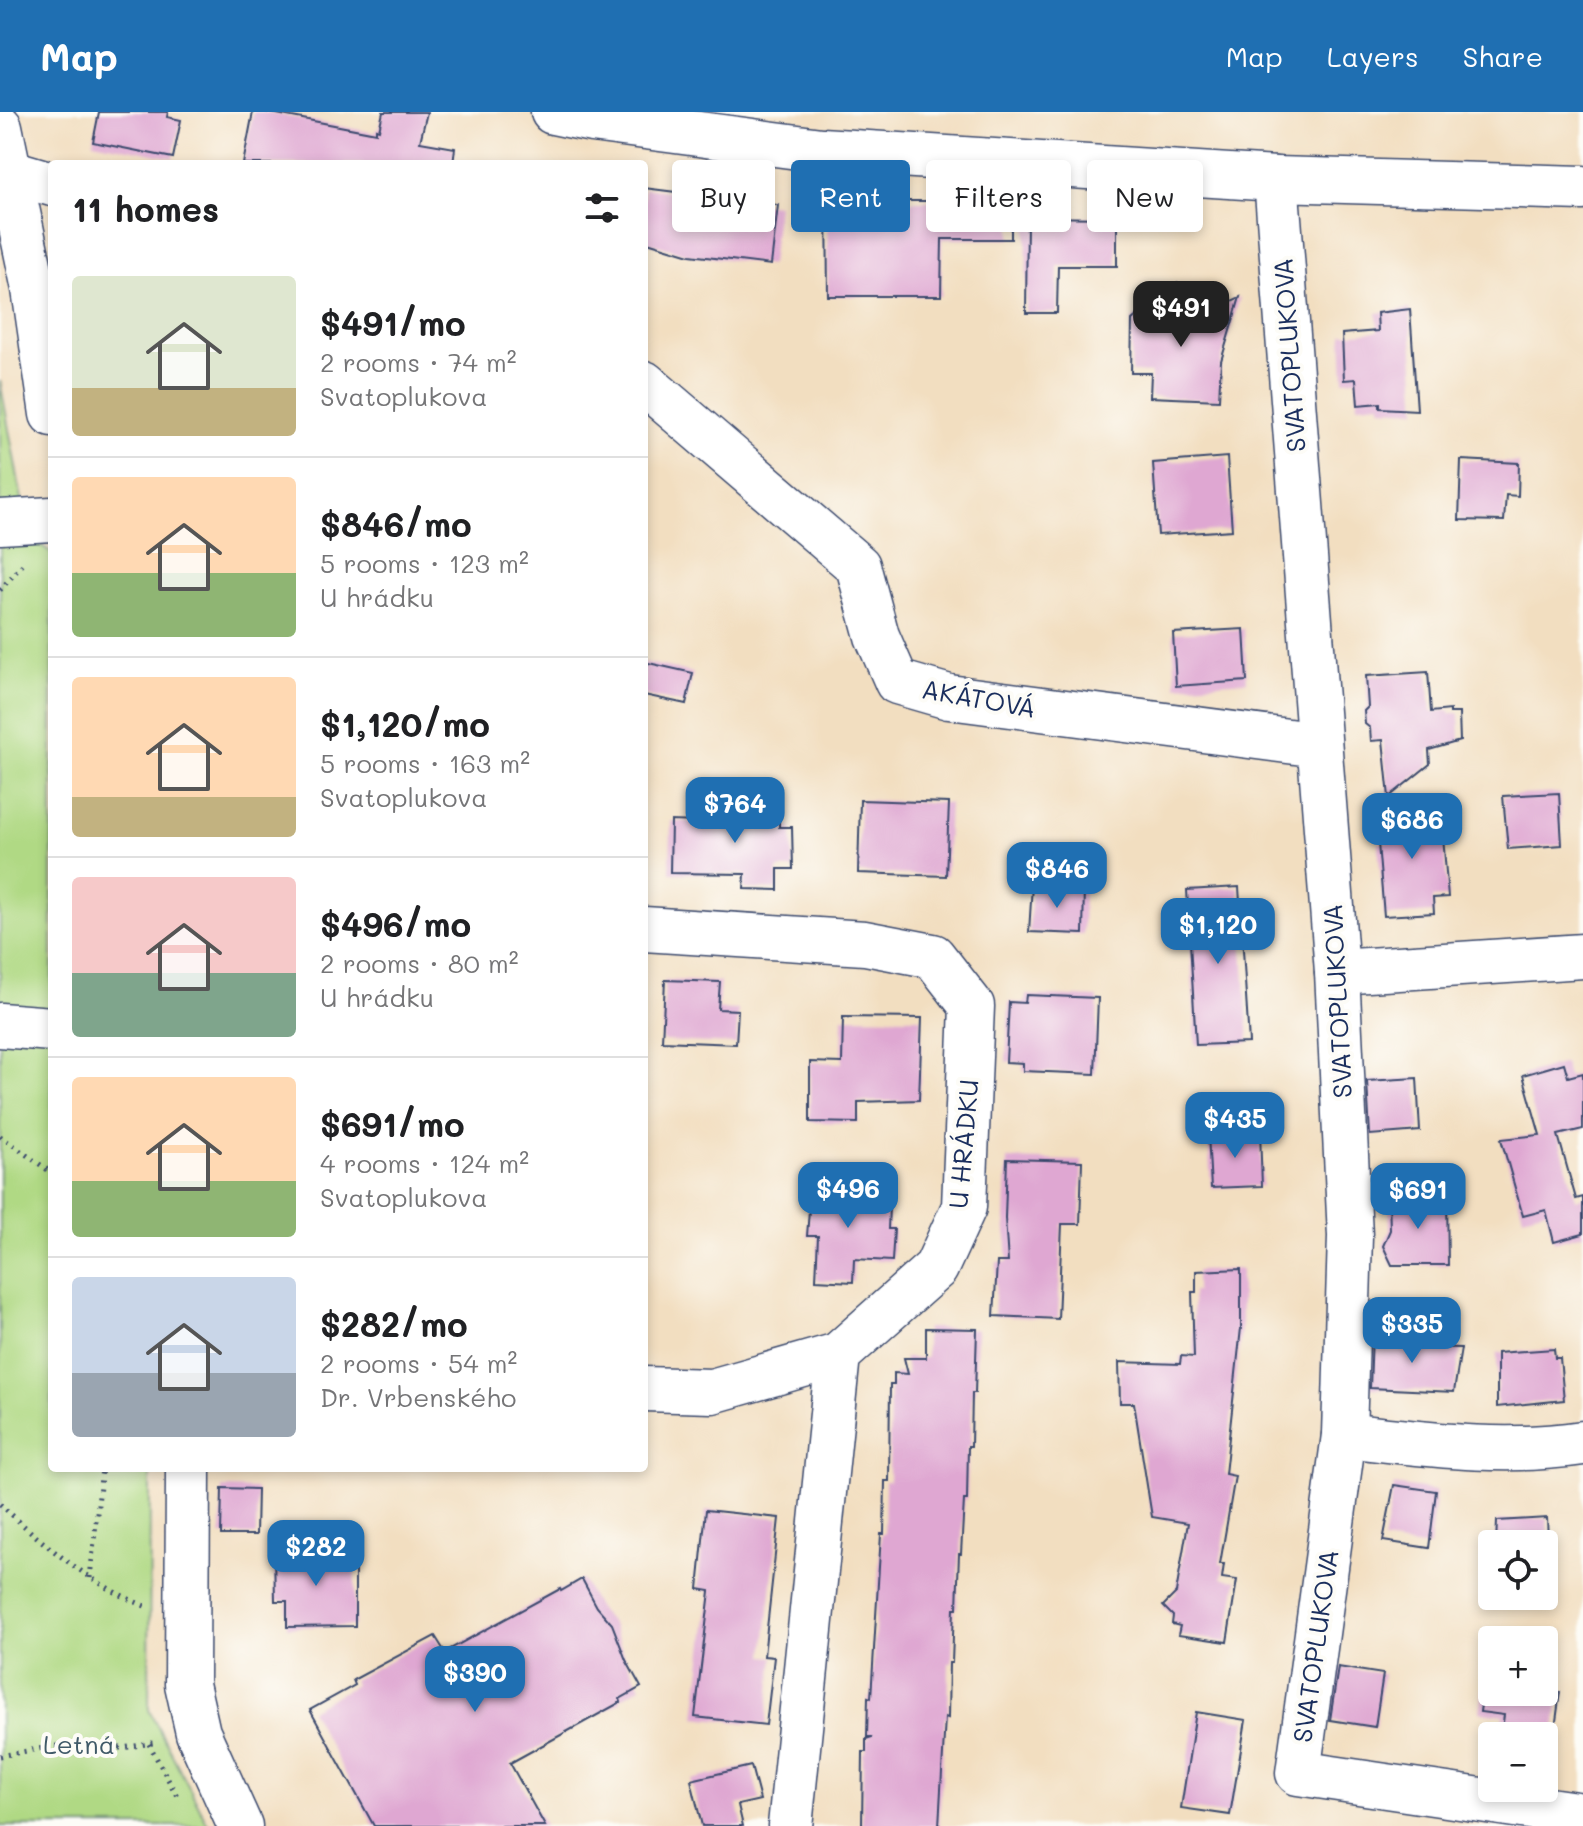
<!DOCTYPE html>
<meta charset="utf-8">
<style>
body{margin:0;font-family:Mali,sans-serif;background:#f6f6f6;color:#202124;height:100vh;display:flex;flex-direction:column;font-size:30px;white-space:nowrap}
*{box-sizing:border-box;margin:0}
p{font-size:26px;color:#757577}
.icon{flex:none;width:44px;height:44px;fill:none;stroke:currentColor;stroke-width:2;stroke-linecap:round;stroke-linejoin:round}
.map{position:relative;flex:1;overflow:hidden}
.panel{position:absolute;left:48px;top:48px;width:600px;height:1312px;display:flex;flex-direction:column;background:#fff;border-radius:8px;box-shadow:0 4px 12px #0003}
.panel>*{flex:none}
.banner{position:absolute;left:672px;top:48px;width:760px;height:72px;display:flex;gap:16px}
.fabs{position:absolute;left:1478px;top:1418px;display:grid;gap:16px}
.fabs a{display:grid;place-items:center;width:80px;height:80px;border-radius:8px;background:#fff;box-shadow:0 4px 12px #0003;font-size:40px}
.price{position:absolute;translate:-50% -68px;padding:0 18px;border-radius:16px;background:#1f6fb2;color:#fff;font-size:26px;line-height:52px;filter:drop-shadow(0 2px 4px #0008)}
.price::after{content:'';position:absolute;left:50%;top:48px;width:24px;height:18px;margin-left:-12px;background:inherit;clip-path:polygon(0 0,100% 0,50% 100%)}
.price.selected{background:#222;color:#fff}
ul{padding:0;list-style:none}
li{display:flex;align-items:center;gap:24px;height:200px;padding:0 24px}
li+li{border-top:2px solid #e0e0e0}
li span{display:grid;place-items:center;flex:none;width:224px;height:160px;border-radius:8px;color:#555}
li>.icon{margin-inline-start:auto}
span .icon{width:96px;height:96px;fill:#fffc;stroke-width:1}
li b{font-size:34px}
h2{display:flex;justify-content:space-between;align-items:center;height:96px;padding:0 24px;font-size:34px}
.tag{padding:0 28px;border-radius:8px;background:#fff;box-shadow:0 4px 12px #0003;font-size:28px;line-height:72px}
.tag.selected{background:#1f6fb2;color:#fff}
header{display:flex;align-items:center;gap:48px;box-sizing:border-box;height:112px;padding:0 40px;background:#1f6fb2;color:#fff}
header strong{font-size:38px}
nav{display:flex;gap:44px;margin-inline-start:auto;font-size:28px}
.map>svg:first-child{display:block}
.green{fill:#b0d984;stroke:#668471;stroke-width:2}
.building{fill:#dfa7d2}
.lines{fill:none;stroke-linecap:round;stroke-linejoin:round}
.minor-casing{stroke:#3b496d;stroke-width:47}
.path{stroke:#3b496d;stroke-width:5;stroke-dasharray:2 6;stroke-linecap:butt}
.minor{stroke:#fff;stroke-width:44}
.labels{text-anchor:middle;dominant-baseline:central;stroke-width:8;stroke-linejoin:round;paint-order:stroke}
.street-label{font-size:26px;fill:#1b2f5e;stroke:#fdfcf7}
.park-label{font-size:26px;fill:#405a68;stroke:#fdfcf7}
</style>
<header>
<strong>Map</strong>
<nav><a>Map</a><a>Layers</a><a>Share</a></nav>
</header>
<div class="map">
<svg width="1583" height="1714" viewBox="0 0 1583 1714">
<rect width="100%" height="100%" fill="#fdfcf7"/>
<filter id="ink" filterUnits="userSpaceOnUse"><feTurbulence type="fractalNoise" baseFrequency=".0125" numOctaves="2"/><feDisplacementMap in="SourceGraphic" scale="16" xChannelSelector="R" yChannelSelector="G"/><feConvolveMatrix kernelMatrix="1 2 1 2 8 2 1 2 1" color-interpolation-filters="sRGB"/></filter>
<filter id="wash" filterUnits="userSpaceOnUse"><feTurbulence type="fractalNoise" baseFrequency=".006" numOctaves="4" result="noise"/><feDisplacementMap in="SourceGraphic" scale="32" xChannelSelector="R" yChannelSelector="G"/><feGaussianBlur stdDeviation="1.8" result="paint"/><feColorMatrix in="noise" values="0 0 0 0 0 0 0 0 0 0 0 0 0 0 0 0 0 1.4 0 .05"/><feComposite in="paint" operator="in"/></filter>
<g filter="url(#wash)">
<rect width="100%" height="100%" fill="#f2dec0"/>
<path class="green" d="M 0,269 L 29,425 L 52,441 L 52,1356 L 150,1356 L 149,1598 L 209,1714 L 0,1714 Z"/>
<g id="blocks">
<g class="building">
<path d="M 99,0 L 168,0 L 167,5 L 181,8 L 173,46 L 93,30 Z"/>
<path d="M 253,0 L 266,0 L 376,21 L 376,17 L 379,18 L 383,0 L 427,0 L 420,30 L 455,36 L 453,52 L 243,52 Z"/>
<path d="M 644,76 L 778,93 L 771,153 L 690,143 L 644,129 Z"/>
<path d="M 827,89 L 1011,89 L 1011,127 L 942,127 L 941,184 L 828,184 Z"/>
<path d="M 1027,105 L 1117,106 L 1117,154 L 1058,154 L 1057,201 L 1026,201 Z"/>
<path d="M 1177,171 L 1176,215 L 1240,185 L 1221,249 L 1219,288 L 1150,285 L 1151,261 L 1131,261 L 1132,208 Z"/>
<path d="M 1410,197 L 1417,298 L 1380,296 L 1380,291 L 1358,293 L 1356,267 L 1344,268 L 1342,222 L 1378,219 L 1377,201 Z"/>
<path d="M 1227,345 L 1232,418 L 1158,423 L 1153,351 Z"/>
<path d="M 1461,348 L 1519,351 L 1518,384 L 1506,383 L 1504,409 L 1459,408 Z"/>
<path d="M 1244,517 L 1247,569 L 1176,574 L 1173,521 Z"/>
<path d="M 644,550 L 693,561 L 686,592 L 644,583 Z"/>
<path d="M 1428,560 L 1431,600 L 1450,598 L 1450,601 L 1459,601 L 1460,629 L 1429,638 L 1430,652 L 1389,685 L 1383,628 L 1371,629 L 1370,616 L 1365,612 L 1364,599 L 1368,595 L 1366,564 Z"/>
<path d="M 1559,681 L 1562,733 L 1508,737 L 1503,684 Z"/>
<path d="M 860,688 L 949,691 L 946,764 L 858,761 Z"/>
<path d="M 725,689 L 779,691 L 779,715 L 792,715 L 793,757 L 778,757 L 778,778 L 744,777 L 745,762 L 670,761 L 671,709 L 725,711 Z"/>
<path d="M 1432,689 L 1435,724 L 1443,724 L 1448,785 L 1433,786 L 1434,801 L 1384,804 L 1378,731 L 1393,729 L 1389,691 Z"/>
<path d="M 1032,773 L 1084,775 L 1083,822 L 1029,820 Z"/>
<path d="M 1239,775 L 1249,931 L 1196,933 L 1187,778 Z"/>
<path d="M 665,868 L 720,870 L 718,897 L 738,898 L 736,932 L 662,929 Z"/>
<path d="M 1026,883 L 1098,886 L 1095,962 L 1023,959 L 1023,951 L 1006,950 L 1009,890 L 1025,891 Z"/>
<path d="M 843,905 L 922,906 L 919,988 L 858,990 L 858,1011 L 810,1010 L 810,950 L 842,951 Z"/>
<path d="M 1564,951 L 1568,965 L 1583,961 L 1583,1017 L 1558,1023 L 1576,1087 L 1583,1085 L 1583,1122 L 1554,1130 L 1546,1098 L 1523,1104 L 1501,1027 L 1540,1023 L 1523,963 Z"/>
<path d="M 1417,966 L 1420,1019 L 1370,1023 L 1367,969 Z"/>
<path d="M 1260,1020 L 1262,1074 L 1211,1076 L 1208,1022 Z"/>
<path d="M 1007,1047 L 1082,1049 L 1080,1112 L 1062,1112 L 1058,1207 L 994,1204 L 997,1150 L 1008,1150 L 1005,1106 Z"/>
<path d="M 811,1072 L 860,1075 L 860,1083 L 885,1085 L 885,1094 L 889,1095 L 888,1117 L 894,1117 L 892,1149 L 854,1147 L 853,1170 L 816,1168 L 818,1124 L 807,1124 Z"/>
<path d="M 1389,1085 L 1447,1085 L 1448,1153 L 1392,1153 L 1383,1134 L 1390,1118 Z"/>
<path d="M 1241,1157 L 1241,1216 L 1225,1362 L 1235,1364 L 1220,1452 L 1224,1452 L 1222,1466 L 1237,1468 L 1227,1530 L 1178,1523 L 1180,1514 L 1172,1512 L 1173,1504 L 1163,1494 L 1176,1481 L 1188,1411 L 1152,1405 L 1134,1291 L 1120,1291 L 1119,1250 L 1180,1252 L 1181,1244 L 1194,1245 L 1192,1180 L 1196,1180 L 1196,1159 Z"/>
<path d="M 926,1216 L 977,1217 L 975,1281 L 972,1281 L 971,1334 L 968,1334 L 967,1388 L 964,1388 L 961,1442 L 959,1442 L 957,1496 L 954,1496 L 952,1551 L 949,1551 L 948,1606 L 945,1605 L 939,1714 L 862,1714 L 863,1640 L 866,1640 L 866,1627 L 872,1625 L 867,1625 L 868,1585 L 871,1586 L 881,1422 L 884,1422 L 885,1369 L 889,1369 L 890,1272 L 894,1272 L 894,1261 L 908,1262 L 904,1246 L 926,1246 Z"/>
<path d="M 1372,1223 L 1418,1225 L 1417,1235 L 1461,1236 L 1454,1280 L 1370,1276 Z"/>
<path d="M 1554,1237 L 1555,1246 L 1560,1246 L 1564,1288 L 1497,1295 L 1497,1241 Z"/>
<path d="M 1394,1373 L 1436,1379 L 1429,1436 L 1383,1429 Z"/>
<path d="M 222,1376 L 257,1377 L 256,1423 L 221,1423 Z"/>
<path d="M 706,1398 L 779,1406 L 764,1544 L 774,1545 L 766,1613 L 695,1605 L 710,1479 L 698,1477 Z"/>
<path d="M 1547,1406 L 1549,1448 L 1544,1449 L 1544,1432 L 1496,1432 L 1497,1409 Z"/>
<path d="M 327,1437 L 327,1446 L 355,1446 L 355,1514 L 287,1515 L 287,1489 L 275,1489 L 274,1438 Z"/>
<path d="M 582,1467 L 597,1495 L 612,1512 L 626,1548 L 641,1575 L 620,1587 L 621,1590 L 510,1651 L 545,1714 L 374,1714 L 310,1598 L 355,1573 L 353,1568 L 435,1524 L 445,1540 L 560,1477 L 561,1479 Z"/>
<path d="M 1338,1555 L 1383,1562 L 1375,1615 L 1330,1608 Z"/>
<path d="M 1484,1569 L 1492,1570 L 1492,1580 L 1544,1580 L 1544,1578 L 1560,1580 L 1554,1624 L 1501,1624 L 1504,1603 L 1480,1600 Z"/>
<path d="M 1196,1600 L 1246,1608 L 1230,1703 L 1181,1696 Z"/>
<path d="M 751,1654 L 760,1688 L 738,1693 L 743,1714 L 702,1714 L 691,1668 Z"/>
</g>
</g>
</g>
<g filter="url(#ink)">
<use href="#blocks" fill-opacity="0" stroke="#3b496d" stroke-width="2"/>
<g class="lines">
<defs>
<g id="minor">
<path d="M 553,0 L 592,8 L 821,38 L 1276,67 L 1583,76"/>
<path d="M 0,15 L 34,177 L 52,302"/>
<path d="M 11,60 L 52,72"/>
<path d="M 1276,67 L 1337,860 L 1350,1124 L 1344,1323 L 1298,1661 L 1583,1703"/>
<path d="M 644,271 L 858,454 L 877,524 L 897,570 L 949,585 L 1319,633"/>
<path d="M 0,410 L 52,407"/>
<path d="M 644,817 L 865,831 L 933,844 L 972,894 L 964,1095 L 936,1156 L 838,1243 L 790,1714"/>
<path d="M 1337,860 L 1583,844"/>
<path d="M 0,913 L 52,917"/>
<path d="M 644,1277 L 712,1279 L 838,1243"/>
<path d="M 1344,1323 C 1426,1332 1501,1343 1583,1331"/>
<path d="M 188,1356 L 187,1572 L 198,1621 L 240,1714"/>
</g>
</defs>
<use href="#minor" class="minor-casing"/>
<g class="path">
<path d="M 0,478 L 23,452"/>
<path d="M 0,1024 L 52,1061"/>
<path d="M 0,1392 C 44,1433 89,1471 145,1494"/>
<path d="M 90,1466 L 102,1356"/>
<path d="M 149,1632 L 177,1684"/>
<path d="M 0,1644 L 54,1634 L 123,1636 L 158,1630"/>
</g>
<use href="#minor" class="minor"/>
</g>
</g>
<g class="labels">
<g class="street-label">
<text transform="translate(1289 243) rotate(-94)">SVATOPLUKOVA</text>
<text transform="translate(979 586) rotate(10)">AKÁTOVÁ</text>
<text transform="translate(1337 889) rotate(-93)">SVATOPLUKOVA</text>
<text transform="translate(963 1032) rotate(-85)">U HRÁDKU</text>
<text transform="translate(1315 1534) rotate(-82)">SVATOPLUKOVA</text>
</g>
<g class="park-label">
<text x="79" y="1632">Letná</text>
</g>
</g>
</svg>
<div class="fabs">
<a><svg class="icon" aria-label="locate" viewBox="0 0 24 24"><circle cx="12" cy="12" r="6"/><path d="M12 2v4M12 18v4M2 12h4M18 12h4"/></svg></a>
<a>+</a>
<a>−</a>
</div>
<b class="price selected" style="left:1181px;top:237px">$491</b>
<b class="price" style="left:735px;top:733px">$764</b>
<b class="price" style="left:1412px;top:749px">$686</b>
<b class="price" style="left:1057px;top:798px">$846</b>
<b class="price" style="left:1218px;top:854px">$1,120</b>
<b class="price" style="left:1235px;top:1048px">$435</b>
<b class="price" style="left:848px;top:1118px">$496</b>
<b class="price" style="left:1418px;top:1119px">$691</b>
<b class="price" style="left:1412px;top:1253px">$335</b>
<b class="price" style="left:316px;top:1476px">$282</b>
<b class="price" style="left:475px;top:1602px">$390</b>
<div class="banner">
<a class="tag">Buy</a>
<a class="tag selected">Rent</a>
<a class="tag">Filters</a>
<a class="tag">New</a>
</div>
<section class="panel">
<h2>11 homes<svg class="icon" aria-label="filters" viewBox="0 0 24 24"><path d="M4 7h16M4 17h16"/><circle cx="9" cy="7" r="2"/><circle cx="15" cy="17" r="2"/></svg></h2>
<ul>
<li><span style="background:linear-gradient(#dfe7d0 70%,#c2b280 0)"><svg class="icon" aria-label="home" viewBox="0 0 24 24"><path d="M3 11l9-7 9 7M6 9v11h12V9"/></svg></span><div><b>$491/mo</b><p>2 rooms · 74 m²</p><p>Svatoplukova</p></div></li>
<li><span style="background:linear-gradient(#ffd9b3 60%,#8fb573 0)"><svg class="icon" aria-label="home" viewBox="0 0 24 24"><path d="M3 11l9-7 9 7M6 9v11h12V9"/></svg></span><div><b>$846/mo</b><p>5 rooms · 123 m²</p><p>U hrádku</p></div></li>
<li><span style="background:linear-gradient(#ffd9b3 75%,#c2b280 0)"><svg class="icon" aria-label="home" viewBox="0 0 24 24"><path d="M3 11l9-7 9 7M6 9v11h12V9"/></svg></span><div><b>$1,120/mo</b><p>5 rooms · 163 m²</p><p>Svatoplukova</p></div></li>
<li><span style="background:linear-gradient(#f6c9c9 60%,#7fa58c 0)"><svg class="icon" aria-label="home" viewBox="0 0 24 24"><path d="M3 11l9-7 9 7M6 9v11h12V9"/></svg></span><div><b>$496/mo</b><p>2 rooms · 80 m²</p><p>U hrádku</p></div></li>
<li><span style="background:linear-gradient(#ffd9b3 65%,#8fb573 0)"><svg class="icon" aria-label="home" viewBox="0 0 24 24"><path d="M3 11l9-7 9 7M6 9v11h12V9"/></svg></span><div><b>$691/mo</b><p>4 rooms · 124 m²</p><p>Svatoplukova</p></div></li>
<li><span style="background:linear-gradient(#c9d6e8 60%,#9aa5b1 0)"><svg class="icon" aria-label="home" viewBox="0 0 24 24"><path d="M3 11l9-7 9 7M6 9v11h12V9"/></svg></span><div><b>$282/mo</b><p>2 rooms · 54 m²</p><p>Dr. Vrbenského</p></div></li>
</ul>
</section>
</div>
